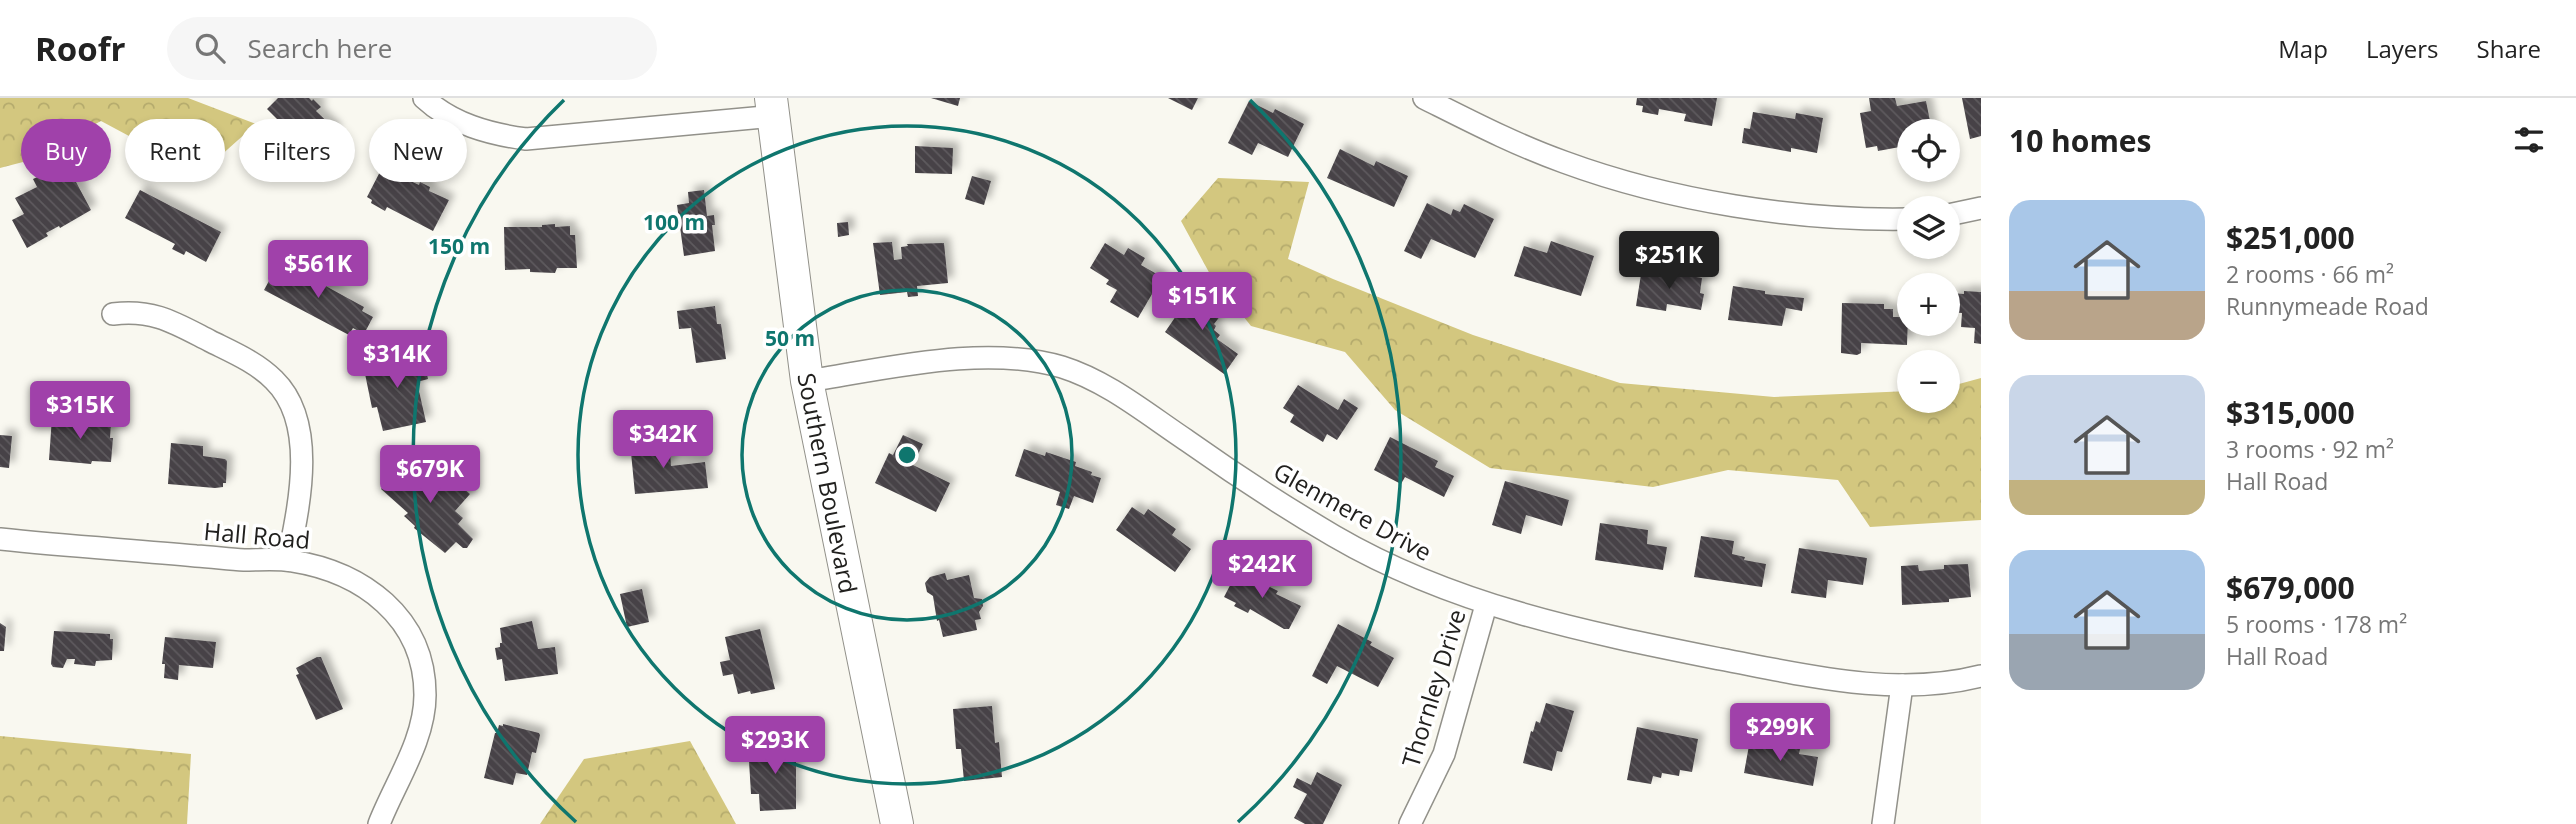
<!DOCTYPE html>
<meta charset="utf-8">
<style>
body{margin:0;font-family:"Open Sans",sans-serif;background:#f6f6f6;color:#222;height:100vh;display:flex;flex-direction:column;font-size:26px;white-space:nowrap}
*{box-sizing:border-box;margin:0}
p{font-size:23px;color:#767676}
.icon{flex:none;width:38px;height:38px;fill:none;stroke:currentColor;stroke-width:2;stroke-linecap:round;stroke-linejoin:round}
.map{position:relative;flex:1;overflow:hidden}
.side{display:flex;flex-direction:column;background:#fff;width:595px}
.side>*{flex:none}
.banner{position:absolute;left:21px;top:21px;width:665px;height:63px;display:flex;gap:14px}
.tools{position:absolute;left:1897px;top:21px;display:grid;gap:14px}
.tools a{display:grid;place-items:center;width:63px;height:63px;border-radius:50%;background:#fff;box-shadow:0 4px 10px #0003;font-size:35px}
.price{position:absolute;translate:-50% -60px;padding:0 16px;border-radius:7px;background:#a041aa;color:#fff;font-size:23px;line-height:46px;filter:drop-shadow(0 2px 4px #0008)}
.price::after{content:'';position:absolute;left:50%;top:42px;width:21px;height:16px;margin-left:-10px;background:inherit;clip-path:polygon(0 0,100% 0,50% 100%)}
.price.current{background:#222;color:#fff}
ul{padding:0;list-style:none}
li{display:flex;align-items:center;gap:21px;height:175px;padding:0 28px}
li span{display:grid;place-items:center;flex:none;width:196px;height:140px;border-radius:21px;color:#555}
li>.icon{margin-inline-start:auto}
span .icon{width:84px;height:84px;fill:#fffc;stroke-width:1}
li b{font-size:30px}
h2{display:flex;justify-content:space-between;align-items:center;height:84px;padding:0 28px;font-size:30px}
.pill{padding:0 24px;border-radius:32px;background:#fff;box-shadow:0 4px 10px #0003;font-size:24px;line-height:63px}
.pill.current{background:#a041aa;color:#fff}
header{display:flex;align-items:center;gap:42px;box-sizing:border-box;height:98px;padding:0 35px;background:#fff;border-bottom:2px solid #e0e0e0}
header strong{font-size:33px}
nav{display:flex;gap:38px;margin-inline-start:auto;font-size:24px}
.search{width:490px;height:63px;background:#f6f6f6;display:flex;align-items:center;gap:18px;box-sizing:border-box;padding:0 24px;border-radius:38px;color:#767676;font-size:26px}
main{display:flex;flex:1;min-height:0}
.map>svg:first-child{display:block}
.forest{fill:url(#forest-crowns)}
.building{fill:url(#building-back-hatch);filter:url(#shadow)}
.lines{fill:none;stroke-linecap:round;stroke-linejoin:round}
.street-casing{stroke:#92918a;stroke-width:24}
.secondary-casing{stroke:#92918a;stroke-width:34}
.street{stroke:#fff;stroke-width:21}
.secondary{stroke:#fff;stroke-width:32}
.ring{fill:none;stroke:#0f766e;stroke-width:3.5}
.labels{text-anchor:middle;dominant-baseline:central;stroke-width:7;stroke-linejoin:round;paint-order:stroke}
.street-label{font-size:24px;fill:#21201e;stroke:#fff}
.centre{fill:#0f766e;stroke:#fff;stroke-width:3.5}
.ring-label{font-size:21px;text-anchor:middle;font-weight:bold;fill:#0f766e;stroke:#fff;stroke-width:7;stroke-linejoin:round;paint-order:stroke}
</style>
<header>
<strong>Roofr</strong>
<div class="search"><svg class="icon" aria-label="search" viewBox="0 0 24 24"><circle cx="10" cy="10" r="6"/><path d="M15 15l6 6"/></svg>Search here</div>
<nav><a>Map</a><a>Layers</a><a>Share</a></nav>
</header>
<main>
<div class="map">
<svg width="1981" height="726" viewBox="0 0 1981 726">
<defs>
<pattern id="forest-crowns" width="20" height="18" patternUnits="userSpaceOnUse" patternTransform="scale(1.75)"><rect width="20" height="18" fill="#d3c77f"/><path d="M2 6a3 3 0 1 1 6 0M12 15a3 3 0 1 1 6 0" fill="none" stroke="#b5ab6d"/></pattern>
<pattern id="building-back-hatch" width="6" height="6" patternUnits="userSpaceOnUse" patternTransform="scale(1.75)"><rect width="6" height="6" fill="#464246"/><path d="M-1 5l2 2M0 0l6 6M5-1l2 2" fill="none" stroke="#5e5a5e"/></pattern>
<filter id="shadow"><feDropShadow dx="6" dy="-6" stdDeviation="3.5" flood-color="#0004"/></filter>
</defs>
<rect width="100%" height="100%" fill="#f9f8f0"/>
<g class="forest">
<path d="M 0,0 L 188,0 L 256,26 L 200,76 L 101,23 L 23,64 L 0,70 Z"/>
<path d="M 1218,80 L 1309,84 L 1288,161 L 1333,181 L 1473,237 L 1620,285 L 1774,299 L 1909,293 L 1909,303 L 1948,303 L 1948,289 L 1981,280 L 1981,422 L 1870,429 L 1838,382 L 1728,372 L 1653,389 L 1490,370 L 1395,312 L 1345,254 L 1251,228 L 1211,178 L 1181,123 Z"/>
<path d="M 0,638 L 191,656 L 187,726 L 0,726 Z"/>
<path d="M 690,643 L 736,726 L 540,726 L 584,661 Z"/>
</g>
<g class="building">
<path d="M 278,0 L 309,0 L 312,3 L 313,1 L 321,9 L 316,13 L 336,32 L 312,56 L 267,11 Z"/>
<path d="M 931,0 L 960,0 L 958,8 Z"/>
<path d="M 1168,0 L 1198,0 L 1192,12 Z"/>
<path d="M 1637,0 L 1717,0 L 1712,28 L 1684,23 L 1686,16 L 1659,11 L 1658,17 L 1642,14 L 1643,8 L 1636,7 Z"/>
<path d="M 1869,0 L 1895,0 L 1897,8 L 1926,3 L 1932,33 L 1909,33 L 1909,42 L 1904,43 L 1905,48 L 1878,53 L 1877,48 L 1866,50 L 1860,15 L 1871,13 Z"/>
<path d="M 1962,0 L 1981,0 L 1981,38 L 1970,41 Z"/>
<path d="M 1249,3 L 1273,15 L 1275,11 L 1304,26 L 1288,59 L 1258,45 L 1252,57 L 1228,45 Z"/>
<path d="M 1753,14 L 1795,21 L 1796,15 L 1823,20 L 1817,55 L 1791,50 L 1791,54 L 1742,45 L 1744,30 L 1750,31 Z"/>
<path d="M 915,48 L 953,50 L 952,76 L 915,75 Z"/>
<path d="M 1340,51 L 1374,68 L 1376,63 L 1408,78 L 1394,109 L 1327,80 Z"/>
<path d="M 384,66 L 403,76 L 402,79 L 419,87 L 420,84 L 430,89 L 429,93 L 449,102 L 433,133 L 387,109 L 385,113 L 371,105 L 372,102 L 367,99 Z"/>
<path d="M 68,69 L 91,112 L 60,130 L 59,128 L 46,135 L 48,138 L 27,150 L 12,122 L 24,116 L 15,100 L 37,89 L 33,81 L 48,74 L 51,78 Z"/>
<path d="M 972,78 L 991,83 L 984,107 L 965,101 Z"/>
<path d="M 140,92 L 221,134 L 206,164 L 186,153 L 184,157 L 172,151 L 175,146 L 125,120 Z"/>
<path d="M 704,92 L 707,118 L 714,117 L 715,127 L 712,127 L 715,153 L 684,158 L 677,107 L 689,105 L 688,94 Z"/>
<path d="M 1427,105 L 1451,117 L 1453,111 L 1460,114 L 1464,106 L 1494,121 L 1475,160 L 1431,141 L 1421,161 L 1404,153 Z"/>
<path d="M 848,124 L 849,137 L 838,139 L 837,125 Z"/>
<path d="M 555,126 L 555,129 L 570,128 L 570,137 L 575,137 L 577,170 L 557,170 L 555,175 L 530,174 L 530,171 L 505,172 L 504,129 L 542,129 L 542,127 Z"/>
<path d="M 1551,143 L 1594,158 L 1581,198 L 1514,178 L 1524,148 L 1547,155 Z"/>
<path d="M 892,144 L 894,162 L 902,161 L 901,149 L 908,148 L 907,146 L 944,145 L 948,185 L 917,188 L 918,198 L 908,199 L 907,194 L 880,197 L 873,145 Z"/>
<path d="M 1105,145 L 1124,157 L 1128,150 L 1145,160 L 1141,167 L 1162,179 L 1138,220 L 1110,204 L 1117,192 L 1106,186 L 1109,182 L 1090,170 Z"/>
<path d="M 280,163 L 364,209 L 362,213 L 373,219 L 364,236 L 353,230 L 349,237 L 264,192 Z"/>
<path d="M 1642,170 L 1702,180 L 1700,195 L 1704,196 L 1701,212 L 1667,206 L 1666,213 L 1636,208 Z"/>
<path d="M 1733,188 L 1765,193 L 1765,196 L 1804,200 L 1802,213 L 1786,210 L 1782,228 L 1728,222 Z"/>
<path d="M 1964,193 L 1981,194 L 1981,246 L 1974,245 L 1975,230 L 1961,229 L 1962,215 L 1951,214 L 1952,195 L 1964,196 Z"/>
<path d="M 1199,194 L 1210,200 L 1225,212 L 1214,226 L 1216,228 L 1214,232 L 1220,237 L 1217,241 L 1238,256 L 1224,276 L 1165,234 L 1185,205 L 1188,208 Z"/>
<path d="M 1842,205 L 1884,206 L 1884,211 L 1893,211 L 1893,219 L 1908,219 L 1907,247 L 1861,245 L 1861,255 L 1857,257 L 1841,255 Z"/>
<path d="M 715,208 L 717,226 L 721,226 L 726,261 L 696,265 L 691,230 L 679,231 L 677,213 Z"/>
<path d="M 418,256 L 418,259 L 423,259 L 428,281 L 417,284 L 426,324 L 383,333 L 377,309 L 372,310 L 363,266 L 399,258 L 400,263 L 402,263 L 401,260 Z"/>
<path d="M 1298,287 L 1338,312 L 1344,301 L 1358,310 L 1337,342 L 1327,336 L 1323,344 L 1290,324 L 1294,317 L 1283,310 Z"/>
<path d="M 52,319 L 111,326 L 110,340 L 113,340 L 111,364 L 92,363 L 91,366 L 49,362 Z"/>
<path d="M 0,337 L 12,338 L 9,370 L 0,369 Z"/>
<path d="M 903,337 L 923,346 L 913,367 L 950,385 L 936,414 L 875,385 L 889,355 L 893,357 Z"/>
<path d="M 1390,339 L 1438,363 L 1435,369 L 1454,378 L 1444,399 L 1405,379 L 1401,386 L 1374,372 Z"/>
<path d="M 664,341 L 665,353 L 670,353 L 671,368 L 705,364 L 708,390 L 635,396 L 630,344 Z"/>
<path d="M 171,345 L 203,348 L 203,358 L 225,361 L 227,363 L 226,385 L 223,385 L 223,389 L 215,390 L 168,386 Z"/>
<path d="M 1024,351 L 1045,358 L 1046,354 L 1076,364 L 1075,368 L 1092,374 L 1091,377 L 1101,380 L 1093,405 L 1074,398 L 1069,411 L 1056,407 L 1060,394 L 1015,378 Z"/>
<path d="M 417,358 L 428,367 L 417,379 L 431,392 L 446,375 L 470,396 L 455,413 L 463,420 L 458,426 L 473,441 L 467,450 L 463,450 L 456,444 L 445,455 L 414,430 L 415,428 L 404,418 L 408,415 L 381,391 L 403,367 L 407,370 Z"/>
<path d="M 1505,383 L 1569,402 L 1562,428 L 1526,417 L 1521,436 L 1492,427 Z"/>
<path d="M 1132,409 L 1144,417 L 1148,411 L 1176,431 L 1172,437 L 1191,451 L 1175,474 L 1116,432 Z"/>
<path d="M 1600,425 L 1648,432 L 1647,446 L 1667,449 L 1663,472 L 1595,462 Z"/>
<path d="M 1701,438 L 1734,443 L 1732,456 L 1745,459 L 1744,462 L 1766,466 L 1762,489 L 1694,479 Z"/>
<path d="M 1799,450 L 1867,460 L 1863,487 L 1828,482 L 1826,500 L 1791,495 Z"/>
<path d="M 1968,466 L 1971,499 L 1949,501 L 1949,504 L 1902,507 L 1901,468 L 1918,467 L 1919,473 L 1944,471 L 1944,467 Z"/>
<path d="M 1238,472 L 1253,480 L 1254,478 L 1263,482 L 1262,485 L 1278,493 L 1276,496 L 1301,508 L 1289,531 L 1284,531 L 1250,511 L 1248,515 L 1234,508 L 1236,505 L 1224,499 Z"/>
<path d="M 945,475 L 947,482 L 969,477 L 974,500 L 982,501 L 983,508 L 979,514 L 981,521 L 975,522 L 977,532 L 943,539 L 939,522 L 937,523 L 933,498 L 927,494 L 925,485 L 930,479 Z"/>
<path d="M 642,491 L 649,524 L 627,529 L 620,496 Z"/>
<path d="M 532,523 L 538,551 L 555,549 L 558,576 L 505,583 L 502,561 L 497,562 L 495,550 L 500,549 L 500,545 L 502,545 L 500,530 Z"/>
<path d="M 0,525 L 6,529 L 4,553 L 0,553 Z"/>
<path d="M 1338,526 L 1372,544 L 1370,547 L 1394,560 L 1378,589 L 1337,568 L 1327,586 L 1312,578 Z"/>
<path d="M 760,531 L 775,591 L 751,596 L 750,593 L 738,596 L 733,576 L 723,578 L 720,564 L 730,562 L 725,539 Z"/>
<path d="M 54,533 L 110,536 L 110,541 L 113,541 L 112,562 L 96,563 L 95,568 L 74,566 L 75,561 L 67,561 L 63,570 L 53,569 L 51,566 Z"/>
<path d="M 165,539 L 216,544 L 213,570 L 179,567 L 178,582 L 164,580 L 165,566 L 162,566 Z"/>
<path d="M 317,559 L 321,559 L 343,611 L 316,622 L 296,577 L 299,576 L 296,570 Z"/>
<path d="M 1546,605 L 1574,613 L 1562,654 L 1557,653 L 1552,673 L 1523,665 L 1531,633 L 1533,634 L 1536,623 L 1540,625 Z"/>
<path d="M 992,608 L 995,645 L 999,644 L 1002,679 L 964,683 L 961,651 L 956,651 L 953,611 Z"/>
<path d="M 503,626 L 539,635 L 540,637 L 536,655 L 532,654 L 527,677 L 516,675 L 513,687 L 484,680 L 495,635 L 497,635 L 499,627 L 503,628 Z"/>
<path d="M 1637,629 L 1698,641 L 1692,674 L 1680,672 L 1679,678 L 1662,675 L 1661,680 L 1653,678 L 1651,686 L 1627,682 Z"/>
<path d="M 793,639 L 794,661 L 796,661 L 796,711 L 760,713 L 759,696 L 751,696 L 749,663 L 766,662 L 765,640 Z"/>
<path d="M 1750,642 L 1800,651 L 1799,656 L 1818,659 L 1813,688 L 1744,675 Z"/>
<path d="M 1317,674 L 1342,687 L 1323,726 L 1305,726 L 1294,720 L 1307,696 L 1293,689 L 1297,680 L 1311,687 Z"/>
</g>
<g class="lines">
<defs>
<g id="street">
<path d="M 424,0 C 452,26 489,36 526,41 L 774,18"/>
<path d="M 1424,0 C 1470,23 1516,47 1564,64 C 1670,103 1797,123 1909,121"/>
<path d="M 1948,117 L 1981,110"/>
<path d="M 113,216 C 154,211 175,225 210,243 C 232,254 256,264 274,282 C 318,325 299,408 288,462"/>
<path d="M 807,283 C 886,271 984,246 1062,269 C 1107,283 1147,316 1186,342 C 1234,376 1283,408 1334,438 C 1454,508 1585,534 1720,561 C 1805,577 1895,600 1981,578"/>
<path d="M 0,441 C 65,448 131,452 196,458 C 212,459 228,461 244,462 C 260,462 276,460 292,463 C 362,474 425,519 425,597 C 425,642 395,685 379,726"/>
<path d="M 1410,726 L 1444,656 L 1486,507"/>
<path d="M 1883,726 L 1902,587"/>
</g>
<path id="secondary" d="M 771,0 L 807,283 L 897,726"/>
</defs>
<use href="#street" class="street-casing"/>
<use href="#secondary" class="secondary-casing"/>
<use href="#street" class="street"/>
<use href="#secondary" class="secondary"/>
</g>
<g class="ring">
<circle cx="907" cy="357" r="165"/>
<circle cx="907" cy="357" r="329"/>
<path d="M576 724A494 494 0 0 1 564 2M1250 2A494 494 0 0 1 1238 724"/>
</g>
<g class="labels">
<g class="street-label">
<text transform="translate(828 385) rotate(79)">Southern Boulevard</text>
<text transform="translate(1353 413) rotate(29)">Glenmere Drive</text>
<text transform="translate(257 437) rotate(5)">Hall Road</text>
<text transform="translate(1433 590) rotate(-73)">Thornley Drive</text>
</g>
</g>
<circle cx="907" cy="357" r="10" class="centre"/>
<g class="ring-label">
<text x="674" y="132">100 m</text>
<text x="459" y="156">150 m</text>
<text x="790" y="248">50 m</text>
</g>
</svg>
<div class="tools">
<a><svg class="icon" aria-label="locate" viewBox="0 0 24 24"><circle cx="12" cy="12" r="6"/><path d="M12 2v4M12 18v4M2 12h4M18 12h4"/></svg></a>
<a><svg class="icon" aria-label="layers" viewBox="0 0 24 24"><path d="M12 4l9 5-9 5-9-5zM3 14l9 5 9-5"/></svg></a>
<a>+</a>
<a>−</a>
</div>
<b class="price current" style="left:1669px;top:193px">$251K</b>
<b class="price" style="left:318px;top:202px">$561K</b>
<b class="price" style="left:1202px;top:234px">$151K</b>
<b class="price" style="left:397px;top:292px">$314K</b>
<b class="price" style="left:80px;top:343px">$315K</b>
<b class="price" style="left:663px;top:372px">$342K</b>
<b class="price" style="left:430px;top:407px">$679K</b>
<b class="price" style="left:1262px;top:502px">$242K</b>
<b class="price" style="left:1780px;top:665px">$299K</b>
<b class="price" style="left:775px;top:678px">$293K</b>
<div class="banner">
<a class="pill current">Buy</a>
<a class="pill">Rent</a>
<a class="pill">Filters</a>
<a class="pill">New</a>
</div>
</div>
<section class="side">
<h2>10 homes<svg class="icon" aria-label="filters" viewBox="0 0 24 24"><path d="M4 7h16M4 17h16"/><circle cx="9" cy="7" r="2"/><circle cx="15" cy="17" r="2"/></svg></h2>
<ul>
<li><span style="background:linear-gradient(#a9c7e8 65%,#b9a48a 0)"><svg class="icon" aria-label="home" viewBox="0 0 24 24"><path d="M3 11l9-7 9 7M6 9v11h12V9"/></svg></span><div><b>$251,000</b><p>2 rooms · 66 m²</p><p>Runnymeade Road</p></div></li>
<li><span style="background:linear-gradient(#c9d6e8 75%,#c2b280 0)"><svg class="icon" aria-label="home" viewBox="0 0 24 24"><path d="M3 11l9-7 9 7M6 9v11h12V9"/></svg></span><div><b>$315,000</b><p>3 rooms · 92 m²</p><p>Hall Road</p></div></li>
<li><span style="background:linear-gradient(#a9c7e8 60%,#9aa5b1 0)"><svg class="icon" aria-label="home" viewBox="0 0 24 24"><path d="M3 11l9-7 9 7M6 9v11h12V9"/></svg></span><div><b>$679,000</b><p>5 rooms · 178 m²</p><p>Hall Road</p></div></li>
</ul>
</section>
</main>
